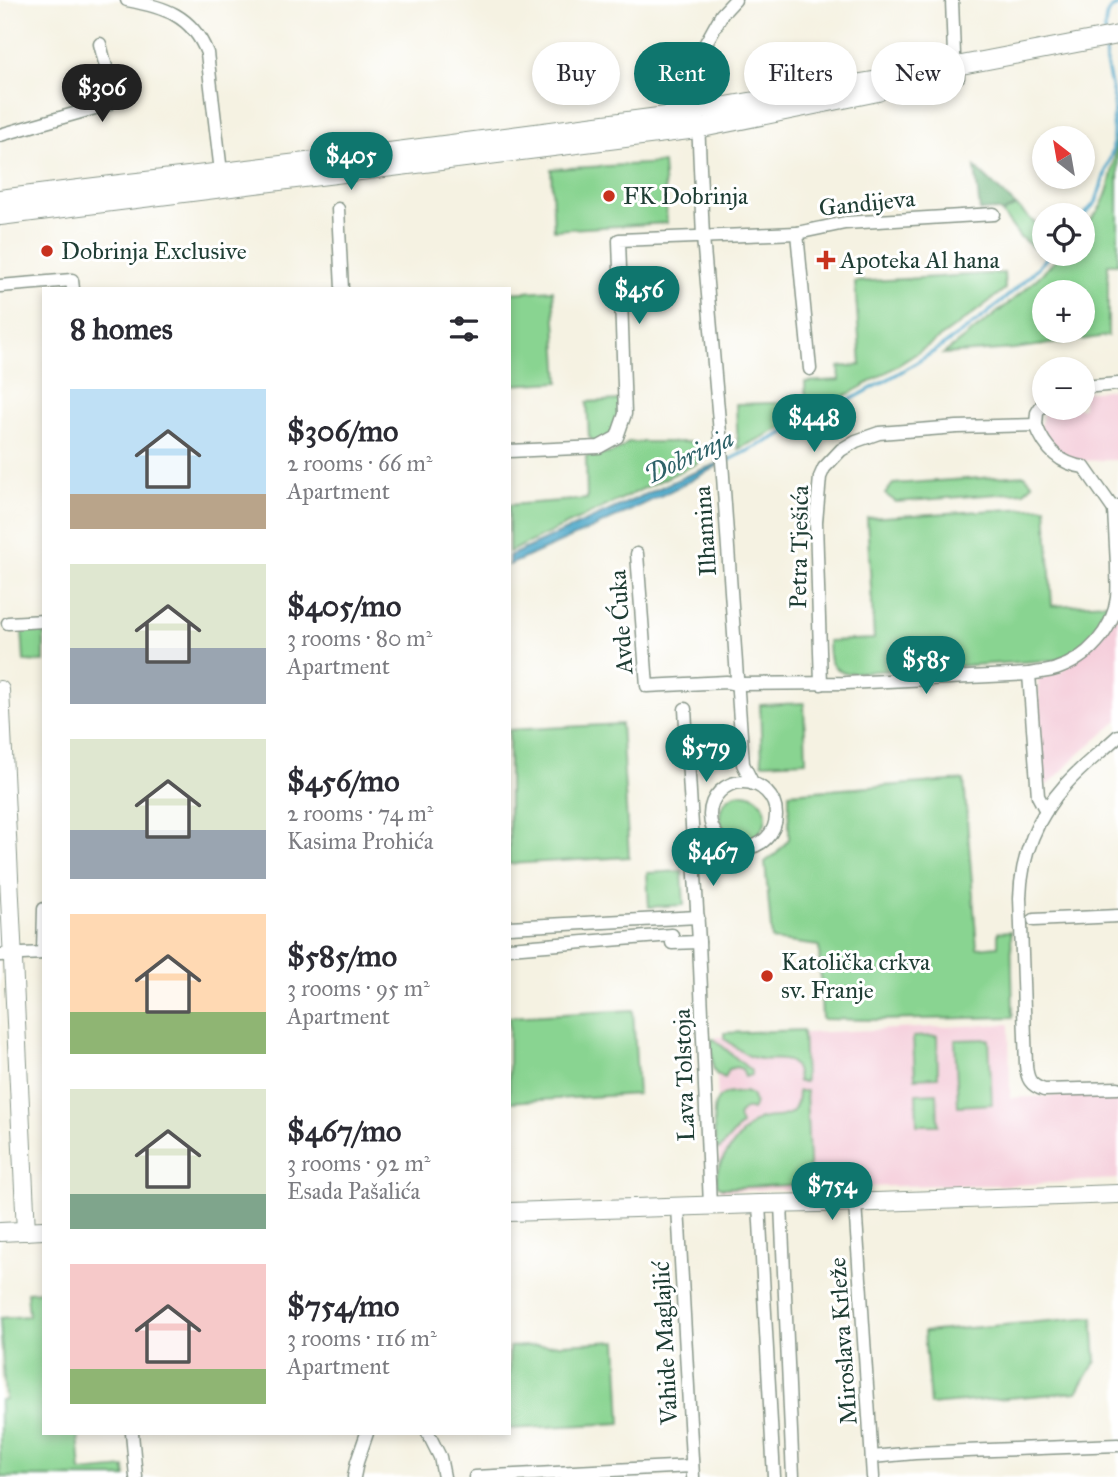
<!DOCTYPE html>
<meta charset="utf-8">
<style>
body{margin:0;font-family:"IM FELL Great Primer",serif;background:#f7f7f7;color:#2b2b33;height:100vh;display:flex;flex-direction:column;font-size:26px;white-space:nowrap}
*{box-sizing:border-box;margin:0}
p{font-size:23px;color:#7c7c81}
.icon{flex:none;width:38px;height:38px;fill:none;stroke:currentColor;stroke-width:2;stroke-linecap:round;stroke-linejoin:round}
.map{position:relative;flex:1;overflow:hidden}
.details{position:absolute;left:42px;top:287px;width:469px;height:1148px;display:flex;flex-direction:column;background:#fff;border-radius:0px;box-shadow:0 4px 10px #0003}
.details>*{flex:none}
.hud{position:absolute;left:532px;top:42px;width:480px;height:63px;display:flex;gap:14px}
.needle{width:46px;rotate:329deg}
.controls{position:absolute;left:1032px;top:126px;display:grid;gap:14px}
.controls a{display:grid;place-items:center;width:63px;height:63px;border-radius:50%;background:#fff;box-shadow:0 4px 10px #0003;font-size:35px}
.price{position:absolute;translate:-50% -60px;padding:0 16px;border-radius:24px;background:#0f766e;color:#fff;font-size:23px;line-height:46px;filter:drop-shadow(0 2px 4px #0008)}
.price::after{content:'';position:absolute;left:50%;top:42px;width:21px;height:16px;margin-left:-10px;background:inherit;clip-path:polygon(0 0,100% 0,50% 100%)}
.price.active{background:#222;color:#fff}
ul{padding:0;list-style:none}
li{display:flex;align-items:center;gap:21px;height:175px;padding:0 28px}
li span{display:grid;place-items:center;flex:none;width:196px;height:140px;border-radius:0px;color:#555}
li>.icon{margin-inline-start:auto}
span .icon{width:84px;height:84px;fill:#fffc;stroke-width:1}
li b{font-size:30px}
h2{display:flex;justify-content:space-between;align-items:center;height:84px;padding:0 28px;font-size:30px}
.chip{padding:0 24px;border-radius:32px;background:#fff;box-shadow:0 4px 10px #0003;font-size:24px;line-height:63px}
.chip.active{background:#0f766e;color:#fff}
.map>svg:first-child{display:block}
.built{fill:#f5cfdb}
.green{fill:#89d491;stroke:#548862;stroke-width:2;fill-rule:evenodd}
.forest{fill:#6eb67b;stroke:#467a58;stroke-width:2}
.water{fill:#49a6c8;stroke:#34727e;stroke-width:2}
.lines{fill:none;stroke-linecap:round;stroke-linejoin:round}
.stream{stroke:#49a6c8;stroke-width:3.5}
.street-casing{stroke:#8a988b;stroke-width:15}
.secondary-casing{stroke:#8a988b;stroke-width:20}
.street{stroke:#fff;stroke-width:12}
.secondary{stroke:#fff;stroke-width:18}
.poi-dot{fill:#c8321e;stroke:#fff;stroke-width:2.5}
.labels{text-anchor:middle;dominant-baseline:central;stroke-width:6;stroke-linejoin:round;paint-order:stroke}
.poi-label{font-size:24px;fill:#1f3d34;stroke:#fff;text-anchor:start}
.street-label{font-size:24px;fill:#1f3d34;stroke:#fff}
.water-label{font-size:26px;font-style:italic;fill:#2e6268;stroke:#fff}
</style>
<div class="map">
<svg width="1118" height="1477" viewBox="0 0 1118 1477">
<rect width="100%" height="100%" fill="#fff"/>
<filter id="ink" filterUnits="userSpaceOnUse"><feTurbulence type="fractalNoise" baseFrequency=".0143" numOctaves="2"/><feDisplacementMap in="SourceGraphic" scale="14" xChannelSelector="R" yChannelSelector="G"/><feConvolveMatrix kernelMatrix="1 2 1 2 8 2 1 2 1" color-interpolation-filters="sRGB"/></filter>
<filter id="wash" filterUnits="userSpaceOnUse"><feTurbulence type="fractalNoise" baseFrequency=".00686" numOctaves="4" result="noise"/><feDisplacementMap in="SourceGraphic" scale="28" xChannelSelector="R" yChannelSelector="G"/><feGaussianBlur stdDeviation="1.57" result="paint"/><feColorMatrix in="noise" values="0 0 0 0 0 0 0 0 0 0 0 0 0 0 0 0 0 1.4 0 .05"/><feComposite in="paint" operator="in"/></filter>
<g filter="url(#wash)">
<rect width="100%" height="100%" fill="#f5f2e2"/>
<g class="built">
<path d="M 1118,389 L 1118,460 L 1070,461 L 1064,458 L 1040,427 L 1045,408 L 1083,408 L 1083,392 Z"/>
<path d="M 1118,610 L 1118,721 L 1079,754 L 1050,783 L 1046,785 L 1043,781 L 1038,679 L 1061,672 Z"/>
<path d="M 1009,1024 L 1010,1098 L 1118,1093 L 1118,1179 L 1014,1185 L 935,1185 L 720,1191 L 716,1037 Z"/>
</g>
<g class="green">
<path d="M 1118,132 L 1118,264 L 1108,264 L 1108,336 L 1014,349 L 943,354 C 984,323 1026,293 1061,254 L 1083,254 L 1083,228 C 1089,221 1097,214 1101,206 C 1113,184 1114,156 1118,132 ZM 1083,292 L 1083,331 L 1045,331 L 1045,292 Z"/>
<path d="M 663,163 L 667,223 L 554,230 L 551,169 Z"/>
<path d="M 1016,206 L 1045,232 L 1045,247 L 1040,253 L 1019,236 L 1002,213 Z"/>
<path d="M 1004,273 L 1005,289 C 960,325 913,358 863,386 C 822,409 780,429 738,449 L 736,404 L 806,402 L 805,382 L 840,380 L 839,367 L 861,365 L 855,282 Z"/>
<path d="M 553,290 L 559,382 L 509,385 L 509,293 Z"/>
<path d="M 620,400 C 621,420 617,441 594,442 L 589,437 L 587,402 Z"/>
<path d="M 629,442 L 696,442 L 698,463 L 509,552 L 509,505 L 587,499 L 586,456 C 605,455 614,455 629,442 Z"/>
<path d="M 1025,475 L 1033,484 L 1024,492 L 896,502 L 885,494 L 893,484 Z"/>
<path d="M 1046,507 L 1052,606 L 1108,603 L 1109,614 L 1096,633 L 1075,651 L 1055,660 L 845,673 C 827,665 829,659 828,641 L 874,639 L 867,518 Z"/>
<path d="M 44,628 L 44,662 L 24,661 L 22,629 Z"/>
<path d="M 804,703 L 806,761 L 762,763 L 760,705 Z"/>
<path d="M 621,724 L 629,857 L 509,864 L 509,730 Z"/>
<path d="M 964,780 L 977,948 L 998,946 L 998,932 L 1011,931 L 1013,1017 L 877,1020 L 822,1019 L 819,946 L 772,940 L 765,862 L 777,853 L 789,839 L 789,793 Z"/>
<circle cx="743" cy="816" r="23"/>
<path d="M 682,871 L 684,905 L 649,907 L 647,873 Z"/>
<path d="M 633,1010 L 638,1094 L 509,1102 L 509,1017 Z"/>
<path d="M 803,1030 L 805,1082 L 798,1082 C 797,1048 773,1065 752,1057 C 742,1054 733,1045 724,1038 L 724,1033 Z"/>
<path d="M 937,1036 L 938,1077 L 915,1078 L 913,1037 Z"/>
<path d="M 711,1039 L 714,1039 L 751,1071 L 751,1075 L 745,1077 L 742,1069 L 736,1067 L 729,1069 L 725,1078 L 716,1074 L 713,1068 Z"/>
<path d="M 989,1039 L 992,1104 L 958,1106 L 955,1040 Z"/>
<path d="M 798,1091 L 806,1091 L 810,1184 L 722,1188 L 717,1185 C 717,1179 716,1174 718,1169 C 723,1156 747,1124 760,1119 C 770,1116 784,1119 792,1112 C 797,1107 798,1098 798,1091 Z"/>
<path d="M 745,1092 L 752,1095 C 755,1100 756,1105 752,1110 C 745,1107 741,1110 738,1117 L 741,1125 L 720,1149 L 718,1150 L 716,1146 C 715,1134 709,1103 721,1096 C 727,1092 738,1093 745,1092 Z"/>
<path d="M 937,1093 L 938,1125 L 917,1125 L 916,1094 Z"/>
<path d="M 44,1291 L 44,1433 L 78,1433 L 81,1472 L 125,1468 L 126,1477 L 0,1477 L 0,1400 L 5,1399 L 0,1318 L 29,1316 L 27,1292 Z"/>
<path d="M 1093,1317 L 1096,1361 L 1077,1392 L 930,1405 L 924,1332 Z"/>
<path d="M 617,1341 L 621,1423 L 509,1429 L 509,1347 Z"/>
</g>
<path class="forest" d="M 975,167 L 1016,206 L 1002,213 L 997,210 L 980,211 Z"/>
<path class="water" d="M 730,459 C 659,500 584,532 509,565 L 509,556 L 688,475 Z"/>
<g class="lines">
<g class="stream">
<path d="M 1105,32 C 1105,21 1105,8 1118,6"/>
<path d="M 1083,216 L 1096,202 L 1113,149 L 1114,99 L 1106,62 L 1105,43"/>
<path d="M 727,461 C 839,406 968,349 1050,254"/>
</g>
</g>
</g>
<g filter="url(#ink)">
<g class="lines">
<defs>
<g id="street">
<path d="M 127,0 C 164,7 192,15 207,53 L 221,172"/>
<path d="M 735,0 L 722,14 L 702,50 L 697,98 L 703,237 L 720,433 L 743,764 L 753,784"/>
<path d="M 952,0 L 954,55 L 958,77"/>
<path d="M 0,135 L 109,104 L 113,94 L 100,44"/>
<path d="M 338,209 L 342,289"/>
<path d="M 0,286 L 72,280 L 73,289"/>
<path d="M 810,369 L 797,233 L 845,223 L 994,214"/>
<path d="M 1083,387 L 1118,384"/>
<path d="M 1036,425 C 1044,447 1059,464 1084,467 L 1114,510"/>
<path d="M 1036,425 L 1037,413 L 1045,400"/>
<path d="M 509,451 L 599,447 L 617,437 L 625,414 L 619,240 L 797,233"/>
<path d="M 637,554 L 647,686 L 726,682 L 737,684 L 846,683 L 1029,674 C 1038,672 1048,672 1056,669 C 1087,659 1113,631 1117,598 C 1118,587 1117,576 1117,565 C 1116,547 1115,529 1114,510 L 1118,506"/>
<path d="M 8,623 L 44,621"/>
<path d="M 1029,674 L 1038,796 L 1046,811"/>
<path d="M 821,684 L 816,522 L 820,477 L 824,468 L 841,450 L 856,441 L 879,433 L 957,427 L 1036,425"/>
<path d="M 1118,736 C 1101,752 1081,767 1066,784 C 1037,816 1021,856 1020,898 L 1026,1065 C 1027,1079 1030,1085 1044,1090 L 1118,1088"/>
<circle cx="743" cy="815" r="33"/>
<path d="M 694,861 L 713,849 L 731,846"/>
<path d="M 1034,920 L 1118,916"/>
<path d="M 509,927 L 698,917"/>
<path d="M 699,942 L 710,1206"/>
<path d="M 509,948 L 672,935 L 672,943 L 699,942 L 685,709"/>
<path d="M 43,953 L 44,909"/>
<path d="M 0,955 L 44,953"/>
<path d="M 855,1203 L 873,1477"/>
<path d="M 759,1204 L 774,1477"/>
<path d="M 781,1204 L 793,1477"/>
<path d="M 678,1207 L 693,1477"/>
<path d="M 132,1433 L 136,1477"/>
<path d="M 428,1433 L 440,1457 L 444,1477"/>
<path d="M 872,1457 L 915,1453 L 1118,1445"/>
<path d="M 354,1477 L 357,1462 L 367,1433"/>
<path d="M 475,1477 L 692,1466"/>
</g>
<g id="secondary">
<path d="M 0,199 L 95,187 L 366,155 L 674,115 L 925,72 L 1118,35"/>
<path d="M 0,216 L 697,129 L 878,92"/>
<path d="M 0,690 L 26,1231"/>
<path d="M 509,1212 L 759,1204 L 876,1202 L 1118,1194"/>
<path d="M 0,1232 L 44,1230"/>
</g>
</defs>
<use href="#street" class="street-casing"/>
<use href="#secondary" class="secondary-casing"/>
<use href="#street" class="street"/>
<use href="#secondary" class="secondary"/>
</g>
</g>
<g class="poi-dot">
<circle cx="609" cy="196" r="7"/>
<circle cx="47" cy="251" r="7"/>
<path d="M822.5 249.5h7v7h7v7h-7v7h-7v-7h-7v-7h7z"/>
<circle cx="767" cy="976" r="7"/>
</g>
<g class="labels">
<g class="poi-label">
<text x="623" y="196">FK Dobrinja</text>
<text x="61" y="251">Dobrinja Exclusive</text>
<text x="840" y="260">Apoteka Al hana</text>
<text x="781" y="962">Katolička crkva<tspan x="781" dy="28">sv. Franje</tspan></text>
</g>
<g class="street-label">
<text transform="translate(867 203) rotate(-6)">Gandijeva</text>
<text transform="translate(705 531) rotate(-94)">Ilhamina</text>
<text transform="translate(799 547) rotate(-89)">Petra Tješića</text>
<text transform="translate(621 622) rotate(-94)">Avde Ćuka</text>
<text transform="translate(684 1075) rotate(-92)">Lava Tolstoja</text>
<text transform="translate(843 1341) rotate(-94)">Miroslava Krleže</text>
<text transform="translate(665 1343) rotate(-93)">Vahide Maglajlić</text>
</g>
<g class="water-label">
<text transform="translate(689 456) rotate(-25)">Dobrinja</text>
</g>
</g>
</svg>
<div class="controls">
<a><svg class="needle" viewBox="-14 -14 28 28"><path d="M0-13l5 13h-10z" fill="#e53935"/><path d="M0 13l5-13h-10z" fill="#7c7c81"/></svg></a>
<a><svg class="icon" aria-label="locate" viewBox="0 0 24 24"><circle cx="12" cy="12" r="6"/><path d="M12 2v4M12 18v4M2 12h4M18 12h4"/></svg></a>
<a>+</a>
<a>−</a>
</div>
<b class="price active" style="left:102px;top:124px">$306</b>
<b class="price" style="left:351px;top:192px">$405</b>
<b class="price" style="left:639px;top:326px">$456</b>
<b class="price" style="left:814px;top:454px">$448</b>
<b class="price" style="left:926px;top:696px">$585</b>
<b class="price" style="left:706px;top:784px">$579</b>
<b class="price" style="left:713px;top:888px">$467</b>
<b class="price" style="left:832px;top:1222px">$754</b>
<div class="hud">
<a class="chip">Buy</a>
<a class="chip active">Rent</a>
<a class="chip">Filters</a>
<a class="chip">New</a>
</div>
<section class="details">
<h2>8 homes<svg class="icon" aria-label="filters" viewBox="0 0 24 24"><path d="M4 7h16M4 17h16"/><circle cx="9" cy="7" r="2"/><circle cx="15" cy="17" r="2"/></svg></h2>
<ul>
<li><span style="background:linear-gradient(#bfe0f5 75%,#b9a48a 0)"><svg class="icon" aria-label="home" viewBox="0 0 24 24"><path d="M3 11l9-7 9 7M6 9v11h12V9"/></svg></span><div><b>$306/mo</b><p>2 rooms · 66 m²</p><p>Apartment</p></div></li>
<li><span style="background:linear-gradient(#dfe7d0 60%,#9aa5b1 0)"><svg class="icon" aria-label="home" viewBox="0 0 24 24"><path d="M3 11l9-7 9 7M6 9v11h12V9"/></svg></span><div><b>$405/mo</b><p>3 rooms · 80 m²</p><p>Apartment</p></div></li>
<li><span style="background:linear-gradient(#dfe7d0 65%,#9aa5b1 0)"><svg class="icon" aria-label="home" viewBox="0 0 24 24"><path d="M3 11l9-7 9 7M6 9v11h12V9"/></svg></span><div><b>$456/mo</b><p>2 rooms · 74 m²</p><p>Kasima Prohića</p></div></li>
<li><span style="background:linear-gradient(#ffd9b3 70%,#8fb573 0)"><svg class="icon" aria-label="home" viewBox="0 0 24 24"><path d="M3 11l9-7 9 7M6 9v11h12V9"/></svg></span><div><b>$585/mo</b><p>3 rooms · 95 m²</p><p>Apartment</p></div></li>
<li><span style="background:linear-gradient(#dfe7d0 75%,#7fa58c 0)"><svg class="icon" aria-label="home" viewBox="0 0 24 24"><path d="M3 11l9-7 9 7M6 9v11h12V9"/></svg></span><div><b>$467/mo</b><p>3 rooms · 92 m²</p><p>Esada Pašalića</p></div></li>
<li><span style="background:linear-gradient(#f6c9c9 75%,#8fb573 0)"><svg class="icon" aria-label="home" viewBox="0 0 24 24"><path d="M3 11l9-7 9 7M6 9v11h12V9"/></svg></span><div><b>$754/mo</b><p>3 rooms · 116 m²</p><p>Apartment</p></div></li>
</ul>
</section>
</div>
